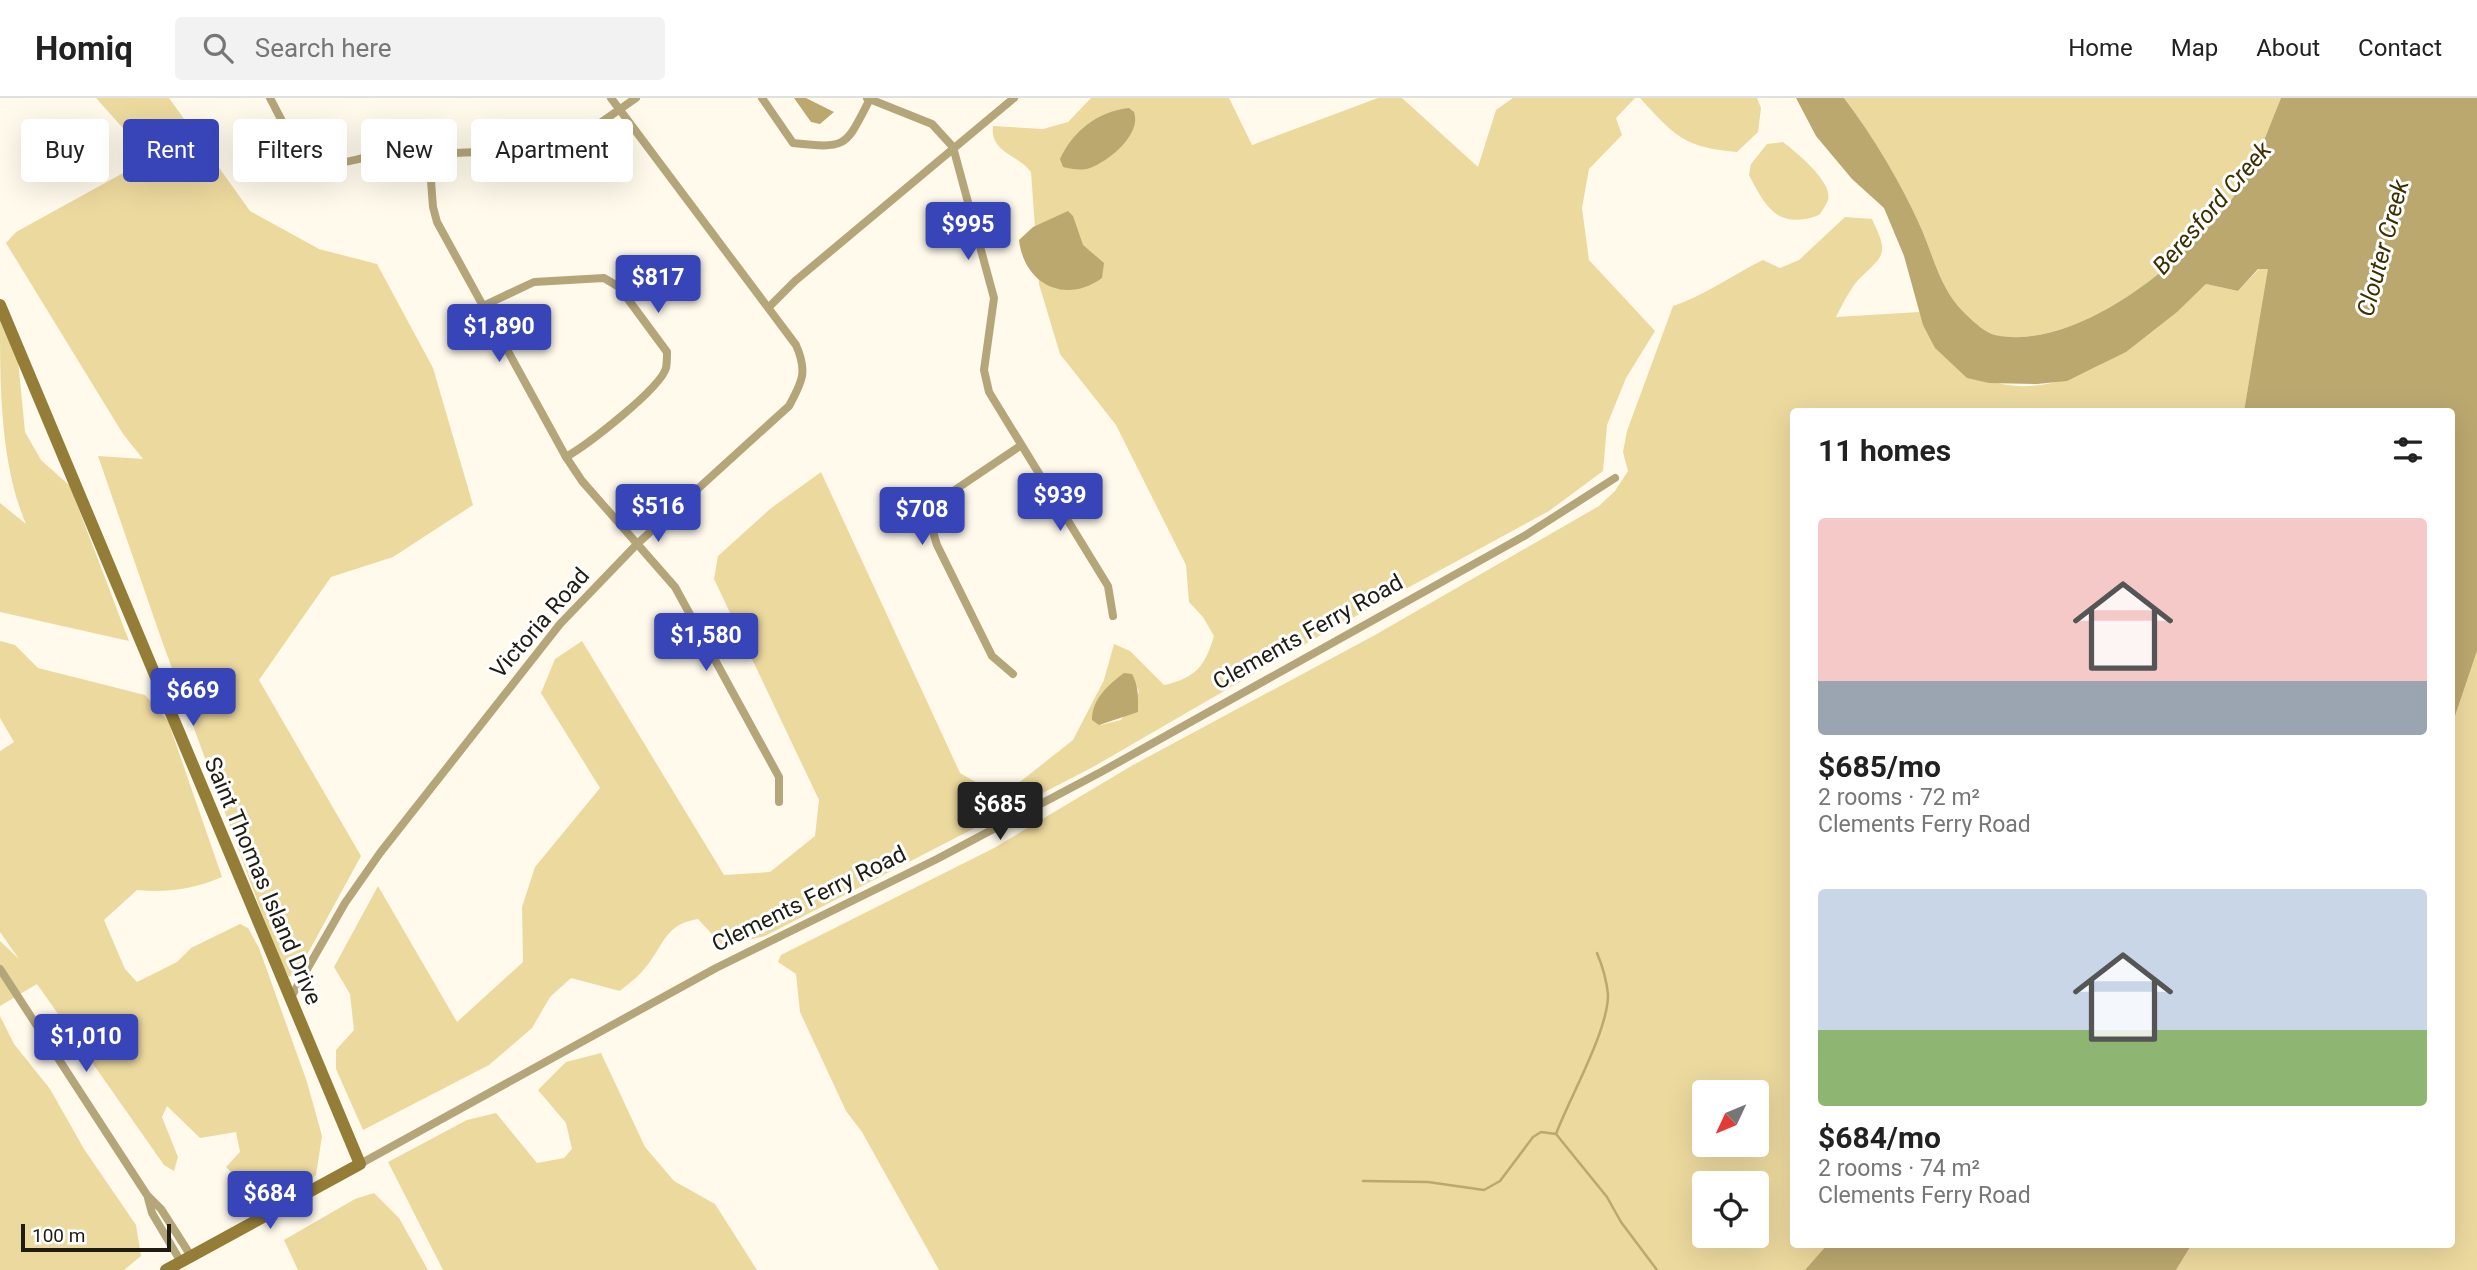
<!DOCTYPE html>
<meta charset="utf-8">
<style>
body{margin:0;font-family:Roboto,sans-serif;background:#f2f2f2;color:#222;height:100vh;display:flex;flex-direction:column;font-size:26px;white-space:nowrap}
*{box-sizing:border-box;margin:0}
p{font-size:23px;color:#767676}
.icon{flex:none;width:38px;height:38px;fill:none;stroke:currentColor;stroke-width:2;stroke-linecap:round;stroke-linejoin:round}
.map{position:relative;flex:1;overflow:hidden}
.drawer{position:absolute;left:1790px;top:310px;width:665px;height:840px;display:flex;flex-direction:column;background:#fff;border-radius:7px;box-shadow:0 7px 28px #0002}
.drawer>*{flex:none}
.top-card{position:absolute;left:21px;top:21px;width:665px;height:63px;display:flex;gap:14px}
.needle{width:46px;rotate:226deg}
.controls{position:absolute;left:1692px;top:982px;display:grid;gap:14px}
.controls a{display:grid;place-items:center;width:77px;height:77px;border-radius:7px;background:#fff;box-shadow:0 7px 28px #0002;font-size:35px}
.scale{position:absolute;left:21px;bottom:18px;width:150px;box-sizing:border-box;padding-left:7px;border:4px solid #1f1c13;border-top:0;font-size:19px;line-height:24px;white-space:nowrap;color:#1f1c13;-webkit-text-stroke:5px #fff;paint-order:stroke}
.price{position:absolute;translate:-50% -60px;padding:0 16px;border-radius:7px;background:#3745b8;color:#fff;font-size:23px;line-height:46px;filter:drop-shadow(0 2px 4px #0008)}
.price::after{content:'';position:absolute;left:50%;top:42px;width:21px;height:16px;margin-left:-10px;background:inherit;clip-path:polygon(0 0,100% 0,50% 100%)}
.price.selected{background:#222;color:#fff}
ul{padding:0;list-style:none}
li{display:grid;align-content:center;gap:14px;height:371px;padding:0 28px}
li span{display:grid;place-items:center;height:217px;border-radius:7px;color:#555}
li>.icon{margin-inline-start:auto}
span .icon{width:126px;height:126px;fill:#fffc;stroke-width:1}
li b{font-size:30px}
h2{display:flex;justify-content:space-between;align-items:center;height:84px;padding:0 28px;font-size:30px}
.tag{padding:0 24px;border-radius:7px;background:#fff;box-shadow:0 7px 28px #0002;font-size:24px;line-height:63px}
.tag.selected{background:#3745b8;color:#fff}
header{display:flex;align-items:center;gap:42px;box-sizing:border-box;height:98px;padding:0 35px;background:#fff;border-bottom:2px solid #e0e0e0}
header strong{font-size:33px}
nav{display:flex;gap:38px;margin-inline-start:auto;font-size:24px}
.search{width:490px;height:63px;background:#f2f2f2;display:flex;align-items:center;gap:18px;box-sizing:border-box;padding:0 24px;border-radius:7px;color:#767676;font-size:26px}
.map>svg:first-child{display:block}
.green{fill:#ecd99e;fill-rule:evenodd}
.water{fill:#bba86f}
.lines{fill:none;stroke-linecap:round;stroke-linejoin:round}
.stream{stroke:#bba86f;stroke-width:2.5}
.minor{stroke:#b5a67a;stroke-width:8}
.secondary{stroke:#947d36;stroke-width:12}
.labels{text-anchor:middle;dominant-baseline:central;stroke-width:6;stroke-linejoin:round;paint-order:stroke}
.street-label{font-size:23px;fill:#1f1c13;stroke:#fff}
.water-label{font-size:24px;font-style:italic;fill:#3d2f00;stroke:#fff}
</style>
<header>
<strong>Homiq</strong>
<div class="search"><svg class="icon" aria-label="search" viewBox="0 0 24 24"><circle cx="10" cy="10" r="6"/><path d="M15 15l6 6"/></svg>Search here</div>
<nav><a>Home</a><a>Map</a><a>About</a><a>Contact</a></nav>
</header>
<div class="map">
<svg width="2477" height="1172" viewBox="0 0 2477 1172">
<rect width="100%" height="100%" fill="#fffaeb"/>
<g class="green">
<path d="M 96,0 L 169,0 L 250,113 L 319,151 L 377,166 L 433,270 L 473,407 L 393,459 L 331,479 L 259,582 L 361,758 L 297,875 L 289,879 L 279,862 L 162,543 L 98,358 L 143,361 L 123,336 L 6,145 L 16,134 L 125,74 L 130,38 Z"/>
<path d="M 1091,0 L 1229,0 L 1252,47 L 1378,0 L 1402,0 L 1478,69 L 1496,12 L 1513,0 L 1635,0 L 1616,20 L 1622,37 L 1589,71 L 1582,110 L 1589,162 L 1655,233 L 1626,280 L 1607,327 L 1603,373 L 1549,413 L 1321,537 L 1093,669 L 765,838 L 723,848 L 698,821 C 664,826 664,848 645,870 C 638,879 628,886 620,893 L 571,880 L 550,899 L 532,930 L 489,967 L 363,1032 L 336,971 L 336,952 L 354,932 L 350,896 L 334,869 L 378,788 L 457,924 L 523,864 L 522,809 L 535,769 L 600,690 L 541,595 L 555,561 L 582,543 L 724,777 L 770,774 L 815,738 L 819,702 L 714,481 L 718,458 L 770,411 L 821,374 L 960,675 L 979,686 L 1016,687 L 1073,642 L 1104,582 L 1114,546 L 1130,553 L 1164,587 C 1196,580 1205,568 1214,538 L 1203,519 L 1189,504 L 1186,467 L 1116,327 L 1060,256 L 1039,186 L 1031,74 C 1018,56 990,55 993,28 L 1043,31 L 1068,24 ZM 1134,580 L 1139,594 L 1121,622 L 1100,627 Z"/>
<path d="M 1640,0 L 1757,0 L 1761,10 L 1758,34 L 1737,54 C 1683,49 1675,38 1640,0 Z"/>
<path d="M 1844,0 L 2281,0 C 2268,31 2258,63 2239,91 C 2196,156 2079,255 1995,237 C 1983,234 1966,217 1958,208 C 1939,185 1933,158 1922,132 C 1901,85 1875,41 1844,0 Z"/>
<path d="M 1783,44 C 1796,54 1833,84 1828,102 C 1826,107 1822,113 1819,117 C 1778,132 1766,110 1749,77 L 1751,66 L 1767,46 Z"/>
<path d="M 1845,119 L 1872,121 C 1889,157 1885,156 1859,181 C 1850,191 1842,207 1836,219 L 1920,214 C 1928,244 1942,257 1969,273 C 2051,322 2149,241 2206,186 L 2238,193 L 2259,171 L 2269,170 L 2244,313 L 1794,313 L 1794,1146 L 1888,1146 L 1872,1172 L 939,1172 L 862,1034 L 846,1013 L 800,914 L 796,876 L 778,864 L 781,857 L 994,750 L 1133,667 L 1375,537 L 1599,408 L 1615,393 L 1628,373 L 1623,354 L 1627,333 L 1673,208 C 1706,197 1732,177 1763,162 L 1780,170 L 1799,162 ZM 1704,994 L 1757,994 L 1757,1046 L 1704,1046 ZM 1704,1085 L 1757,1085 L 1757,1138 L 1704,1138 Z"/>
<path d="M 0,219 L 18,262 L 25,334 L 41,362 L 70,388 L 129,543 L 0,514 L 0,405 L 26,426 C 0,366 0,287 0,219 Z"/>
<path d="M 0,543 L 15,547 L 38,570 L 145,597 L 168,623 L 222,779 C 194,791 168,795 137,792 L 104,822 L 125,871 L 137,884 L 177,864 L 191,850 L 240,826 L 248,830 L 259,850 L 307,984 L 322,1038 L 316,1077 L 298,1092 L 266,1103 L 252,1096 L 226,1069 L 240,1054 L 236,1034 L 200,1040 L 167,1008 L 162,1019 L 178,1059 L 174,1073 L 164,1067 L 37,886 L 0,908 L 0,843 L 19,861 L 0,834 L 0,653 L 14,644 L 0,620 Z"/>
<path d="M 2477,553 L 2477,1172 L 2176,1172 L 2192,1146 L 2452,1146 L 2452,627 Z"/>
<path d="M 0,918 L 14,946 L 50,991 L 84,1051 L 136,1127 L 141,1158 L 124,1172 L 0,1172 Z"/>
<path d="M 601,955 L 645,1049 L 674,1083 L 715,1106 L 757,1172 L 443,1172 L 388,1064 L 467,1022 L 496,1015 L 537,1065 L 564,1060 L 572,1051 L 566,1025 L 538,992 L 566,964 Z"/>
<path d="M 374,1095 L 399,1120 L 428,1172 L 298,1172 L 284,1142 L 355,1101 Z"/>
</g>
<g class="water">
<path d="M 794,0 L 806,0 L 834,14 L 820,26 L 811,24 Z"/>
<path d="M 1796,0 L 1844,0 C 1875,41 1901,85 1922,132 C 1933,158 1939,185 1958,208 C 1966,217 1983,234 1995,237 C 2079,255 2196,156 2239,91 C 2258,63 2268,31 2281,0 L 2477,0 L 2477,553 L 2452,627 L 2452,313 L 2244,313 L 2268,171 L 2258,171 L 2238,193 L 2206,186 L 2177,214 L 2126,254 L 2067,283 L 2037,286 L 1989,285 L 1967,280 L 1935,250 L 1923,227 L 1904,158 L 1884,110 L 1852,81 L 1816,38 Z"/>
<path d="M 1129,10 L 1134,14 C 1142,36 1109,63 1090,70 C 1081,73 1072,71 1063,69 L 1060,61 C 1072,34 1098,13 1129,10 Z"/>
<path d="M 1068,113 L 1073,118 L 1083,147 L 1104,165 L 1102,180 C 1065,207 1024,186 1019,142 L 1033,129 Z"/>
<path d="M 1124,575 L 1132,576 C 1139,588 1138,600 1138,614 L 1099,627 L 1092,622 C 1092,601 1108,587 1124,575 Z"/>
<path d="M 1828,1146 L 2192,1146 L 2176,1172 L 1805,1172 Z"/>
</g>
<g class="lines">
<g class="stream">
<path d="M 1792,545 L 1794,545"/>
<path d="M 1556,1036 C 1569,1001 1608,933 1608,897 C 1607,885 1602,867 1597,855"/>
<path d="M 1363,1083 L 1428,1084 L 1484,1092 L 1500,1083 L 1533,1039 L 1541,1034 L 1556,1036 L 1607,1099 L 1621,1124 L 1657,1172"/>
<path d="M 1794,1096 L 1794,1097"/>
</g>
<g class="minor">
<path d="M 270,0 C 296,49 304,78 366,59 L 546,51 L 570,46 L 636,0"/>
<path d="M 762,0 L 793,45 C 848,51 845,49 870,1"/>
<path d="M 867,0 L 932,26 L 953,49 L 994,200 L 984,272 L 989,294 L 1108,488 L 1113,518"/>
<path d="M 429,57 L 433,109 L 437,124 L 566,359 L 582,383 L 675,489 L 779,679 L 779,704"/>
<path d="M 483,208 L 534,184 L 604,180 L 619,189 L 667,254 C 667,259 667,265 666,270 C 660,291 587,347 566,359"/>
<path d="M 769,209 L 795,183 L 1014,0"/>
<path d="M 1013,576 L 992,558 L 937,447 C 931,429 929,418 940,402 L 1020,348"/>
<path d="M 0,871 L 147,1097 L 161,1111 L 191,1158"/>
<path d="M 290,901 L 345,805 L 380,755 L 560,526 L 637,446 L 789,308 C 802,284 808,274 796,247 L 611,0"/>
<path d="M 360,1066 L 716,870 L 937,761 L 1101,674 L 1526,437 L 1615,380"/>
<path d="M 148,1100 L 152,1115 L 181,1164"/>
</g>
<path class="secondary" d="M 0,207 L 360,1066 L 166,1172"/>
</g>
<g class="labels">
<g class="street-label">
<text transform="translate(540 525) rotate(-49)">Victoria Road</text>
<text transform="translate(1308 534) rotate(-29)">Clements Ferry Road</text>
<text transform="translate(263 783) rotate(67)">Saint Thomas Island Drive</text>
<text transform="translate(809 801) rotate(-26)">Clements Ferry Road</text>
</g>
<g class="water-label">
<text transform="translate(2212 110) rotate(-49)">Beresford Creek</text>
<text transform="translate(2383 150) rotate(-75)">Clouter Creek</text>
</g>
</g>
</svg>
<div class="controls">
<a><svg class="needle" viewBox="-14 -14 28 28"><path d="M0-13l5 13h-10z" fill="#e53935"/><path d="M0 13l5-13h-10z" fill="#767676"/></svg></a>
<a><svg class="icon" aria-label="locate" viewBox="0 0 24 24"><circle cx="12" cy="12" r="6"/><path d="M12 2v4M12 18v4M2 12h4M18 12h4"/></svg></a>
</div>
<div class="scale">100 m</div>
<b class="price" style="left:968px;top:164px">$995</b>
<b class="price" style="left:658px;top:217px">$817</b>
<b class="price" style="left:499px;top:266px">$1,890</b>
<b class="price" style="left:1060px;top:435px">$939</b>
<b class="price" style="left:658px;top:446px">$516</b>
<b class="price" style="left:922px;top:449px">$708</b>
<b class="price" style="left:706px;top:575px">$1,580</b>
<b class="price" style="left:193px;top:630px">$669</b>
<b class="price selected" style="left:1000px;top:744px">$685</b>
<b class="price" style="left:86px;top:976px">$1,010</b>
<b class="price" style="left:270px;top:1133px">$684</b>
<div class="top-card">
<a class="tag">Buy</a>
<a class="tag selected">Rent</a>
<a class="tag">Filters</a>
<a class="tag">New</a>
<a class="tag">Apartment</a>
</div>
<section class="drawer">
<h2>11 homes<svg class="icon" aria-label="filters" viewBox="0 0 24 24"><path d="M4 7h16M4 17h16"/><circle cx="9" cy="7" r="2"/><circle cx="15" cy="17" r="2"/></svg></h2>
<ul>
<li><span style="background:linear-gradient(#f6c9c9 75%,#9aa5b1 0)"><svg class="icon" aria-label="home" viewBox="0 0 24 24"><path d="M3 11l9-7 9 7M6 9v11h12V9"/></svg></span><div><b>$685/mo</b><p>2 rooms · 72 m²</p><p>Clements Ferry Road</p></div></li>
<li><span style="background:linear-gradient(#c9d6e8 65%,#8fb573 0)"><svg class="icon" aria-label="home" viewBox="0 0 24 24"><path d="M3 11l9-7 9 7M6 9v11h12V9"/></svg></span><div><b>$684/mo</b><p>2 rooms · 74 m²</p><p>Clements Ferry Road</p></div></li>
</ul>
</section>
</div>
